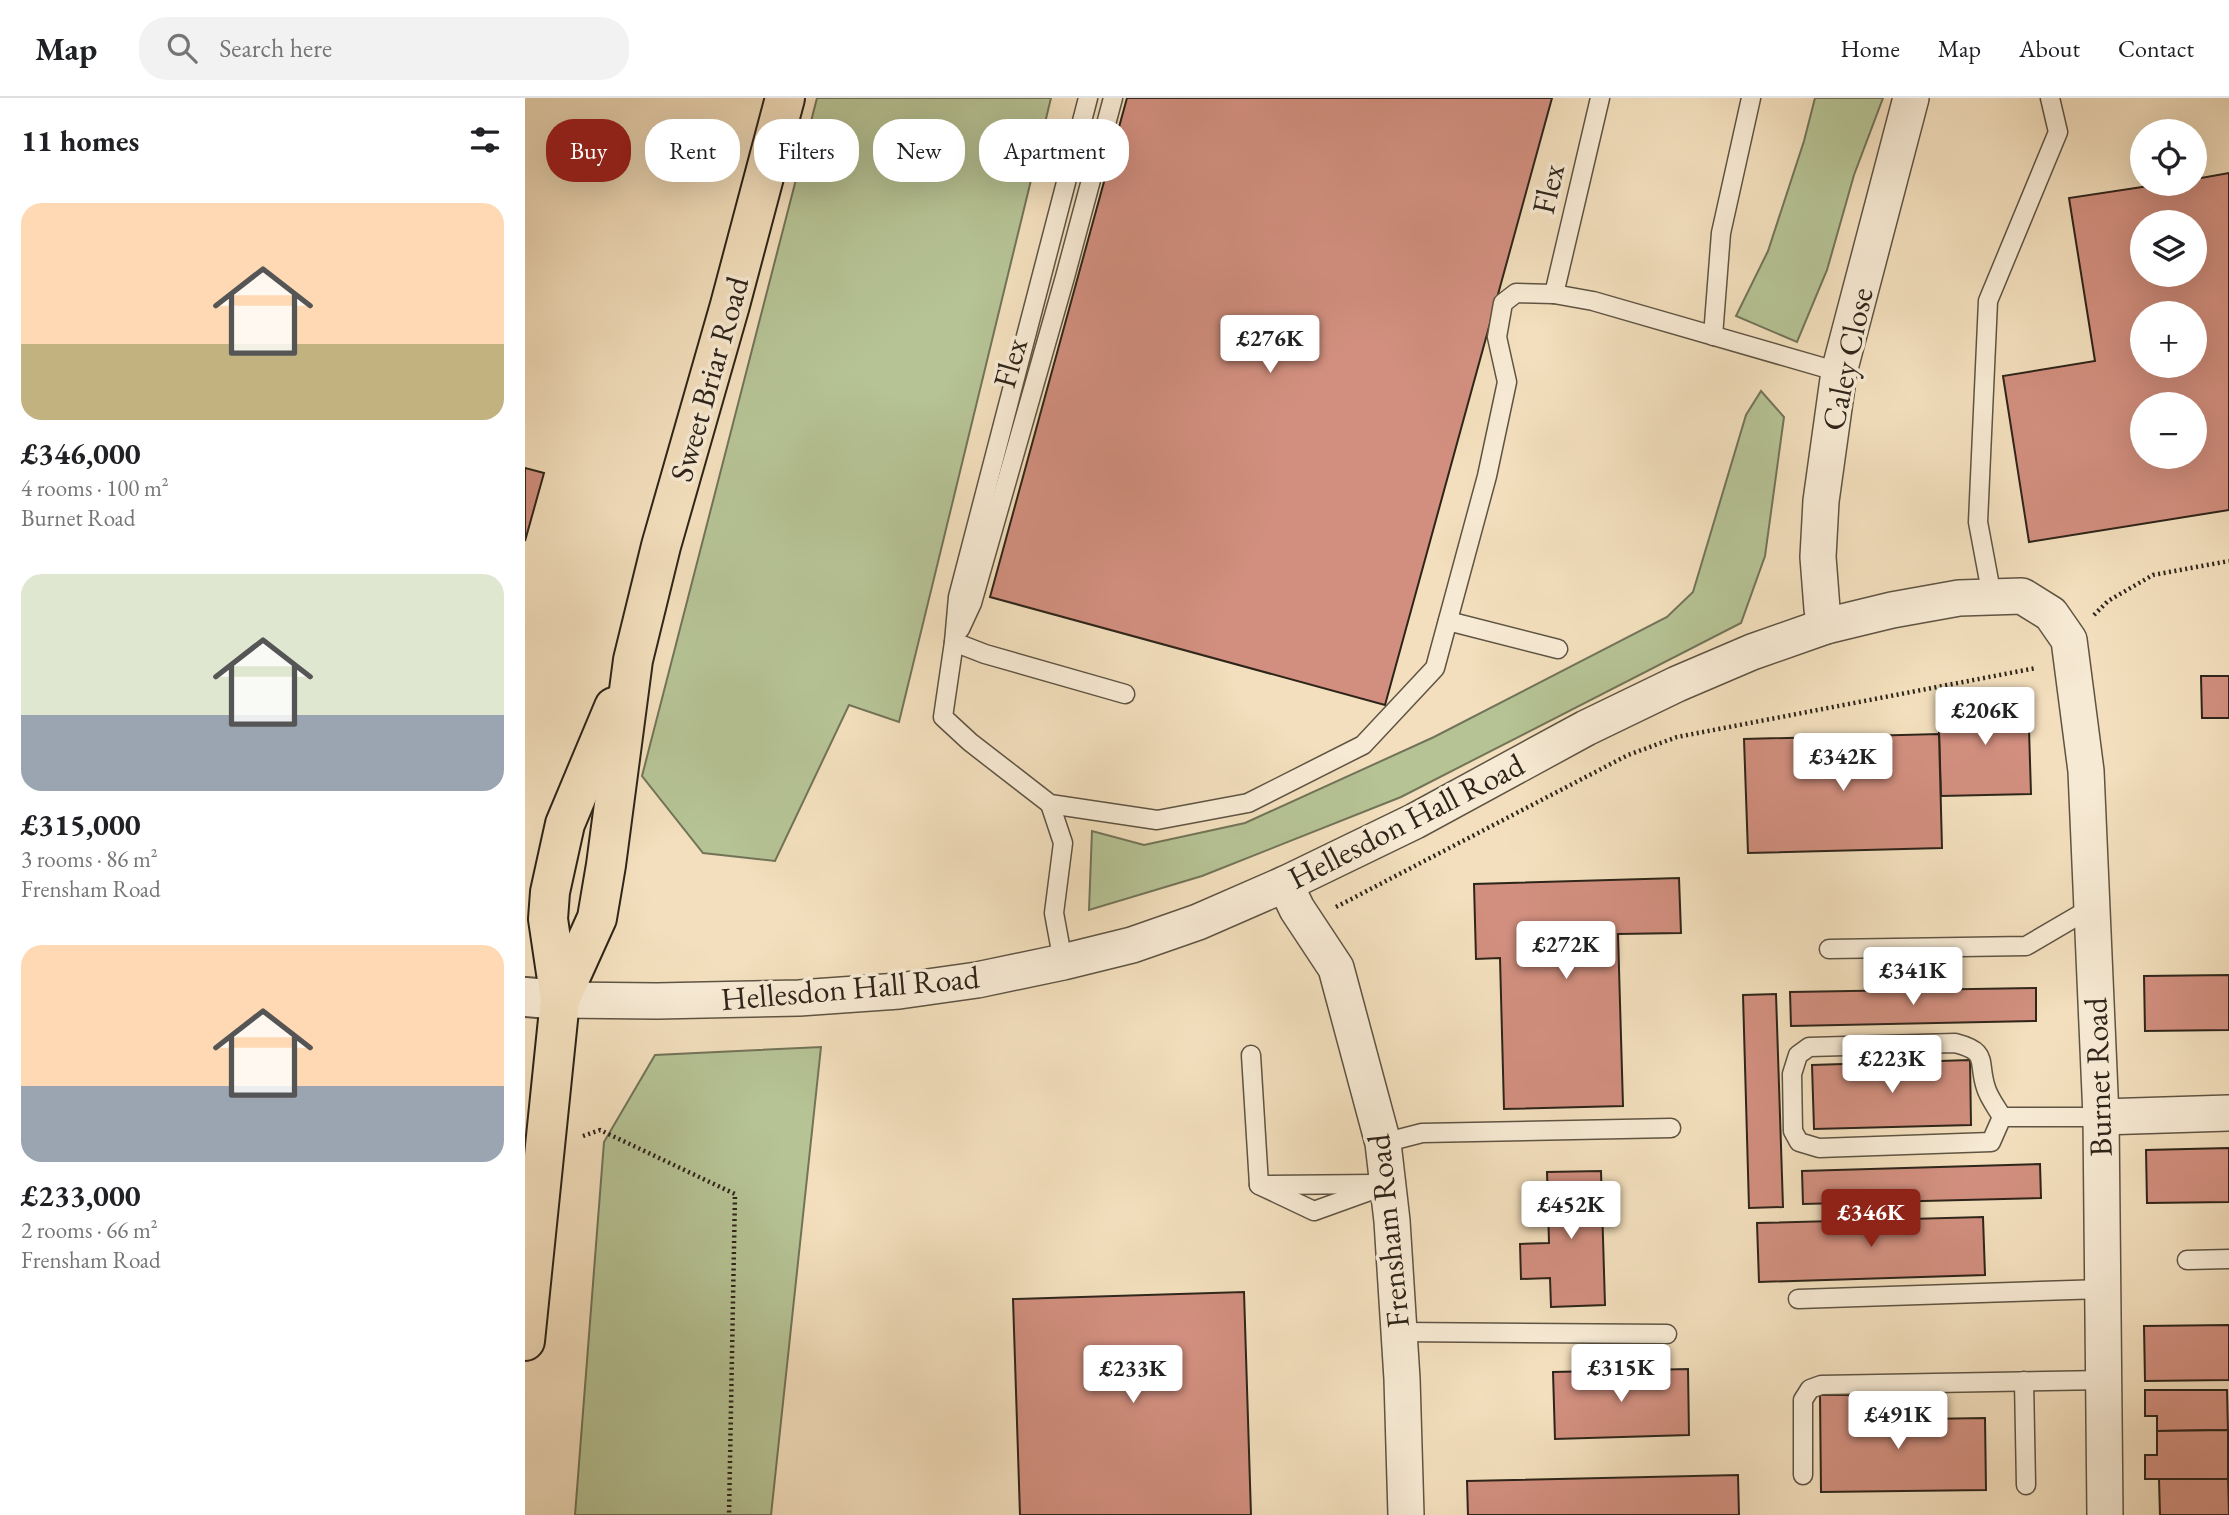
<!DOCTYPE html>
<meta charset="utf-8">
<style>
body{margin:0;font-family:"EB Garamond",serif;background:#f2f2f2;color:#202124;height:100vh;display:flex;flex-direction:column;font-size:26px;white-space:nowrap}
*{box-sizing:border-box;margin:0}
p{font-size:23px;color:#757577}
.icon{flex:none;width:38px;height:38px;fill:none;stroke:currentColor;stroke-width:2;stroke-linecap:round;stroke-linejoin:round}
.map{position:relative;flex:1;overflow:hidden}
.details{display:flex;flex-direction:column;background:#fff;width:525px}
.details>*{flex:none}
.banner{position:absolute;left:21px;top:21px;width:665px;height:63px;display:flex;gap:14px}
.fabs{position:absolute;left:1605px;top:21px;display:grid;gap:14px}
.fabs a{display:grid;place-items:center;width:77px;height:77px;border-radius:50%;background:#fff;box-shadow:0 7px 28px #0002;font-size:35px}
.price{position:absolute;translate:-50% -60px;padding:0 16px;border-radius:7px;background:#fff;color:#222;font-size:23px;line-height:46px;filter:drop-shadow(0 2px 4px #0008)}
.price::after{content:'';position:absolute;left:50%;top:42px;width:21px;height:16px;margin-left:-10px;background:inherit;clip-path:polygon(0 0,100% 0,50% 100%)}
.price.selected{background:#8f2418;color:#fff}
ul{padding:0;list-style:none}
li{display:grid;align-content:center;gap:14px;height:371px;padding:0 21px}
li span{display:grid;place-items:center;height:217px;border-radius:21px;color:#555}
li>.icon{margin-inline-start:auto}
span .icon{width:126px;height:126px;fill:#fffc;stroke-width:1}
li b{font-size:30px}
h2{display:flex;justify-content:space-between;align-items:center;height:84px;padding:0 21px;font-size:30px}
.chip{padding:0 24px;border-radius:28px;background:#fff;box-shadow:0 7px 28px #0002;font-size:24px;line-height:63px}
.chip.selected{background:#8f2418;color:#fff}
header{display:flex;align-items:center;gap:42px;box-sizing:border-box;height:98px;padding:0 35px;background:#fff;border-bottom:2px solid #e0e0e0}
header strong{font-size:33px}
nav{display:flex;gap:38px;margin-inline-start:auto;font-size:24px}
.search{width:490px;height:63px;background:#f2f2f2;display:flex;align-items:center;gap:18px;box-sizing:border-box;padding:0 24px;border-radius:28px;color:#757577;font-size:26px}
main{display:flex;flex:1;min-height:0}
.map>svg:first-child{display:block}
.green{fill:#b6c395;stroke:#727458;stroke-width:2}
.building{fill:#d28f7f;stroke:#2e251a;stroke-width:2;fill-rule:evenodd}
.lines{fill:none;stroke-linecap:round;stroke-linejoin:round}
.service-casing{stroke:#5f5443;stroke-width:21}
.minor-casing{stroke:#5f5443;stroke-width:38}
.tertiary-casing{stroke:#5f5443;stroke-width:42}
.trunk-casing{stroke:#2e251a;stroke-width:42}
.path{stroke:#2e251a;stroke-width:4.5;stroke-dasharray:2 3.5;stroke-linecap:butt}
.service{stroke:#f7ead4;stroke-width:18}
.minor{stroke:#f7ead4;stroke-width:35}
.tertiary{stroke:#f7ead4;stroke-width:38}
.trunk{stroke:#f3dfbd;stroke-width:38}
.labels{text-anchor:middle;dominant-baseline:central;stroke-width:7;stroke-linejoin:round;paint-order:stroke}
.street-label{font-size:32px;fill:#2e251a;stroke:#f7ead4}
</style>
<header>
<strong>Map</strong>
<div class="search"><svg class="icon" aria-label="search" viewBox="0 0 24 24"><circle cx="10" cy="10" r="6"/><path d="M15 15l6 6"/></svg>Search here</div>
<nav><a>Home</a><a>Map</a><a>About</a><a>Contact</a></nav>
</header>
<main>
<section class="details">
<h2>11 homes<svg class="icon" aria-label="filters" viewBox="0 0 24 24"><path d="M4 7h16M4 17h16"/><circle cx="9" cy="7" r="2"/><circle cx="15" cy="17" r="2"/></svg></h2>
<ul>
<li><span style="background:linear-gradient(#ffd9b3 65%,#c2b280 0)"><svg class="icon" aria-label="home" viewBox="0 0 24 24"><path d="M3 11l9-7 9 7M6 9v11h12V9"/></svg></span><div><b>£346,000</b><p>4 rooms · 100 m²</p><p>Burnet Road</p></div></li>
<li><span style="background:linear-gradient(#dfe7d0 65%,#9aa5b1 0)"><svg class="icon" aria-label="home" viewBox="0 0 24 24"><path d="M3 11l9-7 9 7M6 9v11h12V9"/></svg></span><div><b>£315,000</b><p>3 rooms · 86 m²</p><p>Frensham Road</p></div></li>
<li><span style="background:linear-gradient(#ffd9b3 65%,#9aa5b1 0)"><svg class="icon" aria-label="home" viewBox="0 0 24 24"><path d="M3 11l9-7 9 7M6 9v11h12V9"/></svg></span><div><b>£233,000</b><p>2 rooms · 66 m²</p><p>Frensham Road</p></div></li>
</ul>
</section>
<div class="map">
<svg width="1704" height="1417" viewBox="0 0 1704 1417">
<rect width="100%" height="100%" fill="#f3dfbd"/>
<filter id="stains"><feTurbulence type="fractalNoise" baseFrequency=".00286" numOctaves="4"/><feColorMatrix values="0 0 0 0 .2 0 0 0 0 .09 0 0 0 0 .02 0 0 0 .5 -.17"/></filter>
<radialGradient id="worn" r=".72"><stop offset=".6" stop-color="#630" stop-opacity="0"/><stop offset="1" stop-color="#630" stop-opacity=".3"/></radialGradient>
<g class="green">
<path d="M 292,0 L 526,0 L 374,624 L 324,607 L 250,763 L 178,755 L 117,678 Z"/>
<path d="M 1290,0 L 1358,0 L 1329,77 L 1302,172 L 1272,244 L 1211,218 L 1243,153 L 1279,43 Z"/>
<path d="M 1236,293 L 1259,319 L 1240,458 L 1216,525 L 876,699 L 677,778 L 564,812 L 567,733 L 619,747 L 720,725 L 909,639 L 1142,519 L 1168,494 L 1221,317 Z"/>
<path d="M 296,949 L 246,1417 L 50,1417 L 79,1044 L 130,957 Z"/>
</g>
<g class="building">
<path d="M 602,0 L 1027,0 L 860,607 L 465,499 Z"/>
<path d="M 1704,75 L 1704,412 L 1504,444 L 1478,278 L 1570,263 L 1544,100 L 1637,86 L 1670,86 L 1670,81 ZM 1617,124 L 1670,124 L 1670,177 L 1617,177 ZM 1617,215 L 1670,215 L 1670,268 L 1617,268 ZM 1617,306 L 1670,306 L 1670,359 L 1617,359 Z"/>
<path d="M 0,370 L 19,375 L 0,443 Z"/>
<path d="M 1676,578 L 1704,578 L 1704,620 L 1677,620 Z"/>
<path d="M 1503,599 L 1506,696 L 1416,698 L 1413,602 Z"/>
<path d="M 1414,636 L 1417,750 L 1223,755 L 1219,641 Z"/>
<path d="M 1154,780 L 1156,835 L 1093,836 L 1098,1008 L 979,1011 L 975,860 L 951,861 L 949,786 Z"/>
<path d="M 1704,877 L 1704,932 L 1620,933 L 1619,878 Z"/>
<path d="M 1511,890 L 1511,923 L 1266,928 L 1265,894 Z"/>
<path d="M 1251,896 L 1258,1109 L 1224,1110 L 1218,897 Z"/>
<path d="M 1445,962 L 1446,1027 L 1289,1031 L 1287,967 Z"/>
<path d="M 1704,1050 L 1704,1104 L 1622,1105 L 1621,1052 Z"/>
<path d="M 1515,1066 L 1516,1100 L 1278,1106 L 1277,1073 Z"/>
<path d="M 1076,1073 L 1080,1207 L 1026,1209 L 1025,1180 L 996,1181 L 995,1146 L 1024,1145 L 1022,1074 Z"/>
<path d="M 1458,1119 L 1460,1177 L 1234,1184 L 1232,1125 Z"/>
<path d="M 719,1194 L 726,1417 L 495,1417 L 488,1201 Z"/>
<path d="M 1704,1227 L 1704,1282 L 1620,1283 L 1619,1228 Z"/>
<path d="M 1163,1271 L 1164,1337 L 1030,1341 L 1028,1274 Z"/>
<path d="M 1620,1292 L 1702,1292 L 1703,1332 L 1632,1333 L 1632,1318 L 1620,1318 Z"/>
<path d="M 1295,1297 L 1335,1297 L 1336,1322 L 1460,1320 L 1461,1392 L 1296,1394 Z"/>
<path d="M 1703,1332 L 1703,1381 L 1620,1381 L 1620,1357 L 1632,1357 L 1632,1333 Z"/>
<path d="M 1213,1377 L 1214,1417 L 943,1417 L 942,1383 Z"/>
<path d="M 1634,1381 L 1703,1381 L 1704,1417 L 1635,1417 Z"/>
</g>
<g class="lines">
<defs>
<g id="service">
<path d="M 563,0 L 433,499 L 429,544 L 418,619 L 445,644 L 525,706 L 632,722 L 723,705 L 838,647 L 910,570 L 962,378 L 982,284 L 972,239 L 978,205 L 991,195 L 1029,196 L 1068,203 L 1314,274"/>
<path d="M 1029,196 L 1075,0"/>
<path d="M 1188,238 L 1196,135 L 1226,0"/>
<path d="M 1467,499 L 1453,424 L 1463,203 L 1533,34 L 1525,0"/>
<path d="M 923,523 L 1033,551"/>
<path d="M 435,531 L 447,505 L 540,179 L 588,0"/>
<path d="M 429,544 L 460,556 L 600,596"/>
<path d="M 525,706 L 538,745 L 529,815 L 538,864"/>
<path d="M 1304,851 L 1501,848 L 1566,810"/>
<path d="M 726,957 L 734,1087"/>
<path d="M 1477,1019 C 1472,1010 1464,1000 1461,990 C 1452,963 1465,954 1430,945 L 1284,949 L 1273,957 L 1267,976 L 1268,1033 L 1274,1044 L 1294,1050 L 1466,1044 L 1477,1019 L 1576,1019"/>
<path d="M 858,1045 L 897,1035 L 1146,1030"/>
<path d="M 734,1087 L 789,1113 L 864,1086"/>
<path d="M 738,1087 L 850,1086"/>
<path d="M 1662,1162 L 1704,1161"/>
<path d="M 1273,1201 L 1578,1191"/>
<path d="M 873,1234 L 1142,1236"/>
<path d="M 1499,1283 L 1501,1387"/>
<path d="M 1278,1377 L 1278,1302 L 1285,1291 L 1296,1287 L 1579,1282"/>
</g>
<g id="minor">
<path d="M 1301,528 L 1297,511 L 1293,459 L 1296,403 L 1314,274 L 1386,0"/>
<path d="M 760,786 L 772,811 L 811,870 L 858,1045 L 867,1123 L 877,1281 L 881,1417"/>
<path d="M 35,902 L 132,903 L 274,900 L 374,893 L 452,882 L 538,864 L 607,847 L 673,824 L 760,786 L 890,723 L 1061,630 L 1152,586 L 1227,554 L 1301,528 L 1367,512 L 1434,500 L 1497,498 L 1526,516 L 1544,542 L 1561,673 L 1576,1019 L 1580,1417"/>
<path d="M 1576,1019 L 1704,1015"/>
</g>
<path id="tertiary" d="M 0,899 L 35,902"/>
<g id="trunk">
<path d="M 35,902 L 72,820 L 81,767 L 108,562 L 136,448 L 205,207 L 260,0"/>
<path d="M 0,1243 L 35,902 L 23,821 L 25,794 L 40,726 L 89,609"/>
</g>
</defs>
<use href="#service" class="service-casing"/>
<use href="#minor" class="minor-casing"/>
<use href="#tertiary" class="tertiary-casing"/>
<use href="#trunk" class="trunk-casing"/>
<g class="path">
<path d="M 1569,517 L 1583,503 L 1628,477 L 1704,463"/>
<path d="M 811,809 L 1103,657 L 1152,639 L 1511,570"/>
<path d="M 58,1038 L 75,1032 L 210,1096 L 204,1417"/>
</g>
<use href="#service" class="service"/>
<use href="#minor" class="minor"/>
<use href="#tertiary" class="tertiary"/>
<use href="#trunk" class="trunk"/>
</g>
<g class="labels">
<g class="street-label">
<text transform="translate(1023 91) rotate(-77)">Flex</text>
<text transform="translate(1322 261) rotate(-78)">Caley Close</text>
<text transform="translate(485 265) rotate(-74)">Flex</text>
<text transform="translate(184 281) rotate(-74)">Sweet Briar Road</text>
<text transform="translate(881 723) rotate(-27)">Hellesdon Hall Road</text>
<text transform="translate(325 890) rotate(-5)">Hellesdon Hall Road</text>
<text transform="translate(1573 979) rotate(-92)">Burnet Road</text>
<text transform="translate(863 1133) rotate(-96)">Frensham Road</text>
</g>
</g>
<rect width="100%" height="100%" filter="url(#stains)"/>
<rect width="100%" height="100%" fill="url(#worn)"/>
</svg>
<div class="fabs">
<a><svg class="icon" aria-label="locate" viewBox="0 0 24 24"><circle cx="12" cy="12" r="6"/><path d="M12 2v4M12 18v4M2 12h4M18 12h4"/></svg></a>
<a><svg class="icon" aria-label="layers" viewBox="0 0 24 24"><path d="M12 4l9 5-9 5-9-5zM3 14l9 5 9-5"/></svg></a>
<a>+</a>
<a>−</a>
</div>
<b class="price" style="left:745px;top:277px">£276K</b>
<b class="price" style="left:1460px;top:649px">£206K</b>
<b class="price" style="left:1318px;top:695px">£342K</b>
<b class="price" style="left:1041px;top:883px">£272K</b>
<b class="price" style="left:1388px;top:909px">£341K</b>
<b class="price" style="left:1367px;top:997px">£223K</b>
<b class="price" style="left:1046px;top:1143px">£452K</b>
<b class="price selected" style="left:1346px;top:1151px">£346K</b>
<b class="price" style="left:1096px;top:1306px">£315K</b>
<b class="price" style="left:608px;top:1307px">£233K</b>
<b class="price" style="left:1373px;top:1353px">£491K</b>
<div class="banner">
<a class="chip selected">Buy</a>
<a class="chip">Rent</a>
<a class="chip">Filters</a>
<a class="chip">New</a>
<a class="chip">Apartment</a>
</div>
</div>
</main>
